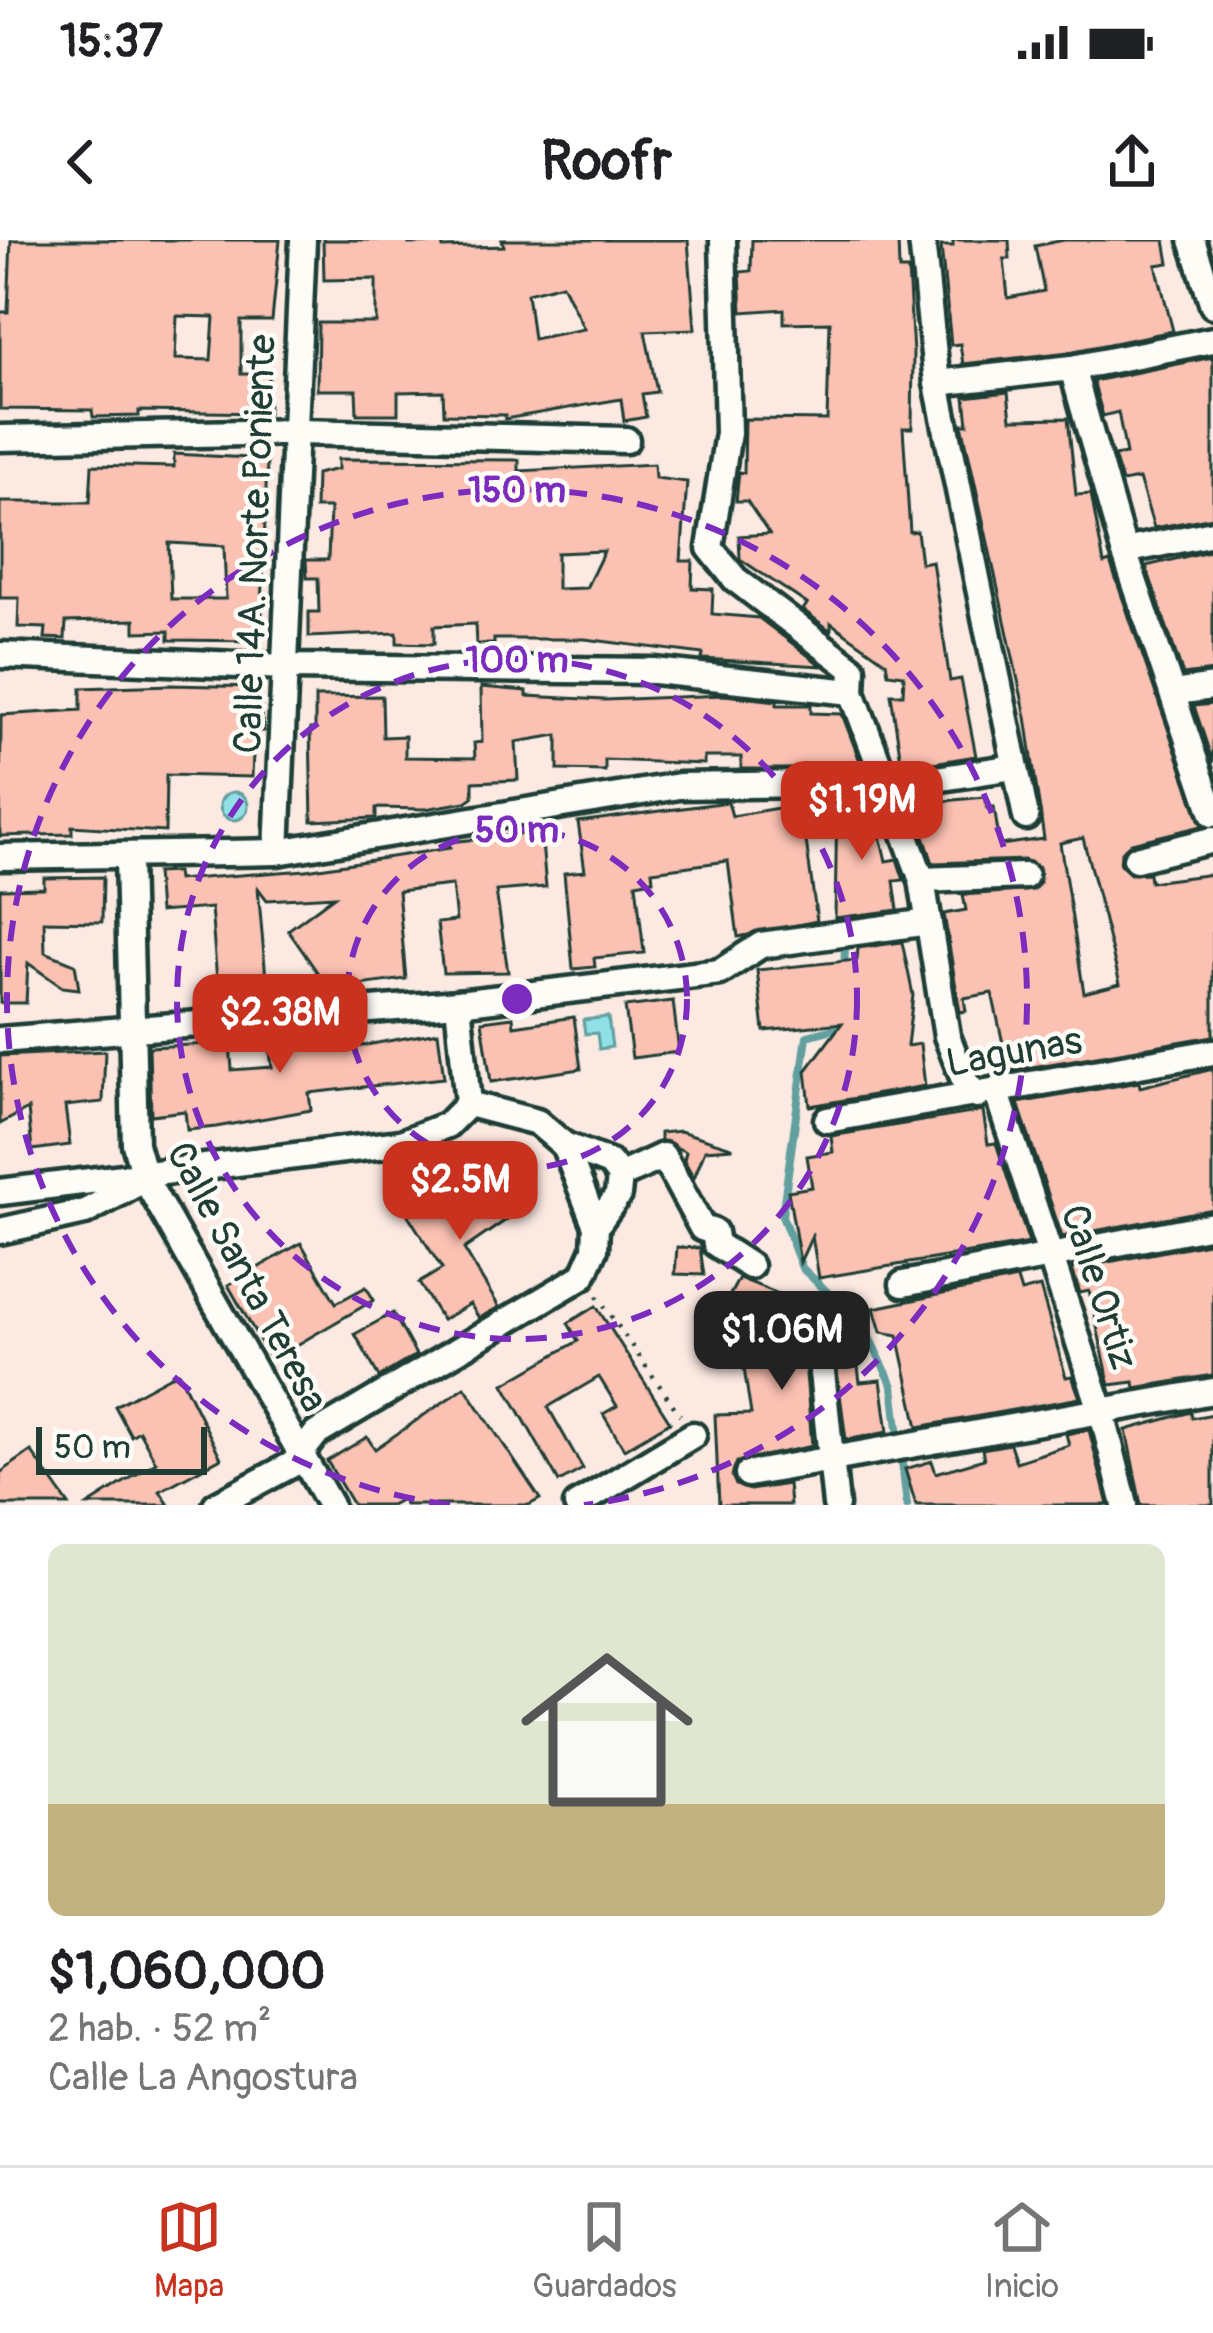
<!DOCTYPE html>
<html lang="es">
<meta charset="utf-8">
<style>
body{margin:0;font-family:Pangolin,sans-serif;background:#f6f6f6;color:#202124;height:100vh;display:flex;flex-direction:column;font-size:45px;white-space:nowrap}
*{box-sizing:border-box;margin:0}
p{font-size:39px;color:#757577}
.icon{flex:none;width:66px;height:66px;fill:none;stroke:currentColor;stroke-width:2;stroke-linecap:round;stroke-linejoin:round}
.map{position:relative;height:1265px;overflow:hidden}
.panel{display:flex;flex-direction:column;background:#fff;flex:1}
.panel>*{flex:none}
.scale{position:absolute;left:36px;bottom:30px;width:171px;box-sizing:border-box;padding-left:12px;border:6px solid #1f3d34;border-top:0;font-size:33px;line-height:42px;white-space:nowrap;color:#1f3d34;-webkit-text-stroke:9px #fdfcf7;paint-order:stroke}
.price{position:absolute;translate:-50% -102px;padding:0 27px;border-radius:24px;background:#c8321e;color:#fff;font-size:39px;line-height:78px;filter:drop-shadow(0 3px 6px #0008)}
.price::after{content:'';position:absolute;left:50%;top:72px;width:36px;height:27px;margin-left:-18px;background:inherit;clip-path:polygon(0 0,100% 0,50% 100%)}
.price.selected{background:#222;color:#fff}
ul{padding:0;list-style:none}
li{display:grid;align-content:center;gap:24px;height:636px;padding:0 48px}
li+li{border-top:3px solid #e0e0e0}
li span{display:grid;place-items:center;height:372px;border-radius:18px;color:#555}
li>.icon{margin-inline-start:auto}
span .icon{width:216px;height:216px;fill:#fffc;stroke-width:1}
li b{font-size:51px}
.status{display:flex;justify-content:space-between;align-items:center;height:84px;padding:0 60px;background:#fff;direction:ltr}
.status svg{height:33px;fill:currentColor}
header{display:flex;justify-content:space-between;align-items:center;height:156px;padding:0 48px;background:#fff;font-size:54px;font-weight:700}
.tabs{display:flex;justify-content:space-around;align-items:center;height:168px;border-top:3px solid #e0e0e0;background:#fff;font-size:33px;color:#757577}
.tabs a{display:grid;justify-items:center;gap:6px}
.tabs .selected{color:#c8321e}
.map>svg:first-child{display:block}
.water{fill:#8fe0e7;stroke:#629f9f;stroke-width:3}
.lines{fill:none;stroke-linecap:round;stroke-linejoin:round}
.stream{stroke:#629f9f;stroke-width:8}
.building{fill:#fbc1b2;stroke:#1f3d34;stroke-width:3;fill-rule:evenodd}
.minor-casing{stroke:#1f3d34;stroke-width:33}
.path{stroke:#1f3d34;stroke-width:4.5;stroke-dasharray:3 9;stroke-linecap:butt}
.minor{stroke:#fdfcf7;stroke-width:24}
.ring{fill:none;stroke:#7b2cbf;stroke-width:6;stroke-dasharray:21 15}
.labels{text-anchor:middle;dominant-baseline:central;stroke-width:9;stroke-linejoin:round;paint-order:stroke}
.street-label{font-size:39px;fill:#1f3d34;stroke:#fdfcf7}
.centre{fill:#7b2cbf;stroke:#fdfcf7;stroke-width:6}
.ring-label{font-size:36px;text-anchor:middle;font-weight:bold;fill:#7b2cbf;stroke:#fdfcf7;stroke-width:9;stroke-linejoin:round;paint-order:stroke}
</style>
<div class="status"><b>15:37</b><svg viewBox="0 0 49 12"><path d="M0 12V9h3v3zM5 12V6h3v6zM10 12V3h3v9zM15 12V0h3v12zM26 1h20v11H26zM47 4h2v5h-2z"/></svg></div>
<header><svg class="icon" aria-label="back" viewBox="0 0 24 24"><path d="M15 5l-7 7 7 7"/></svg>Roofr<svg class="icon" aria-label="share" viewBox="0 0 24 24"><path d="M12 15V3M7 8l5-5 5 5M5 13v7h14v-7"/></svg></header>
<div class="map">
<svg width="1213" height="1265" viewBox="0 0 1213 1265">
<rect width="100%" height="100%" fill="#fceae2"/>
<filter id="ink" filterUnits="userSpaceOnUse"><feTurbulence type="fractalNoise" baseFrequency=".00833" numOctaves="2"/><feDisplacementMap in="SourceGraphic" scale="24" xChannelSelector="R" yChannelSelector="G"/><feConvolveMatrix kernelMatrix="1 2 1 2 8 2 1 2 1" color-interpolation-filters="sRGB"/></filter>
<g filter="url(#ink)">
<g class="water">
<circle cx="234" cy="566" r="14"/>
<path d="M 608,777 L 612,807 L 599,809 L 597,793 L 585,794 L 583,780 Z"/>
</g>
<g class="lines">
<g class="stream">
<path d="M 844,729 L 845,708"/>
<path d="M 842,780 L 842,787 L 807,796 L 782,976 L 802,1028 L 864,1087 L 893,1146 L 907,1265"/>
</g>
</g>
<g class="building">
<path d="M 11,0 L 280,0 L 272,81 L 241,81 L 241,134 L 269,134 L 268,173 L 139,171 L 139,176 L 93,177 L 92,170 L 0,169 L 0,72 L 8,72 ZM 177,76 L 214,77 L 211,120 L 175,119 Z"/>
<path d="M 323,0 L 409,0 L 409,4 L 442,3 L 443,8 L 504,6 L 502,0 L 688,0 L 695,89 L 645,91 L 657,152 L 642,154 L 646,177 L 624,181 L 621,159 L 505,179 L 505,175 L 444,174 L 443,151 L 398,152 L 398,174 L 357,174 L 356,150 L 317,150 L 318,83 L 376,83 L 376,39 L 324,40 ZM 562,44 L 584,89 L 533,99 L 527,53 Z"/>
<path d="M 752,0 L 898,0 L 899,30 L 908,30 L 913,113 L 912,188 L 903,188 L 910,292 L 917,291 L 921,323 L 932,321 L 950,441 L 961,439 L 976,516 L 902,528 L 891,454 L 903,454 L 904,435 L 888,433 L 886,422 L 831,383 L 831,391 L 803,370 L 807,364 L 740,319 L 739,296 L 769,294 L 747,261 L 736,261 L 739,232 L 744,233 L 745,179 L 827,180 L 830,82 L 784,83 L 784,69 L 742,72 L 740,32 L 751,31 Z"/>
<path d="M 953,0 L 1009,0 L 1010,19 L 1004,19 L 1008,58 L 1044,51 L 1035,6 L 1064,0 L 1165,0 L 1169,23 L 1156,25 L 1173,91 L 1069,112 L 963,124 L 960,104 L 951,105 L 941,6 L 953,6 Z"/>
<path d="M 1213,117 L 1213,277 L 1154,288 L 1139,239 L 1122,242 L 1114,216 L 1126,214 L 1118,172 L 1103,176 L 1093,141 Z"/>
<path d="M 1008,152 L 1011,179 L 1068,178 L 1076,255 L 1091,254 L 1104,324 L 1110,322 L 1202,586 L 1131,603 L 1121,613 L 1120,624 L 1130,634 L 1149,633 L 1150,642 L 1213,634 L 1213,796 L 1009,831 L 992,753 L 964,758 L 966,771 L 960,772 L 944,674 L 966,670 L 963,655 L 1033,650 L 1040,643 L 1039,628 L 1024,620 L 933,623 L 913,564 L 985,557 L 987,568 L 994,567 L 1000,605 L 1044,599 L 1026,477 L 962,184 L 968,184 L 965,157 ZM 1083,598 L 1120,744 L 1084,753 L 1060,603 Z"/>
<path d="M 174,214 L 267,219 L 261,401 L 169,400 L 169,391 L 135,392 L 135,380 L 66,382 L 65,399 L 45,398 L 46,388 L 18,387 L 19,358 L 0,358 L 0,262 L 90,262 L 92,225 L 174,227 ZM 169,303 L 224,306 L 226,359 L 171,359 Z"/>
<path d="M 338,219 L 519,220 L 519,231 L 654,224 L 655,238 L 687,242 L 681,321 L 693,321 L 692,348 L 713,349 L 712,374 L 759,378 L 822,426 L 702,419 L 703,414 L 585,399 L 494,399 L 494,404 L 476,404 L 475,384 L 434,386 L 434,404 L 397,403 L 397,393 L 309,397 L 309,372 L 319,372 L 318,338 L 307,338 L 306,320 L 328,320 L 330,268 L 315,268 L 316,234 L 338,229 ZM 604,311 L 586,348 L 557,349 L 557,313 Z"/>
<path d="M 1213,310 L 1213,431 L 1183,435 L 1146,326 Z"/>
<path d="M 171,445 L 259,447 L 264,491 L 254,491 L 252,537 L 166,535 L 165,592 L 72,586 L 72,594 L 0,596 L 1,475 L 81,470 L 81,448 Z"/>
<path d="M 481,447 L 527,451 L 527,456 L 605,460 L 724,455 L 777,461 L 777,465 L 811,465 L 811,473 L 842,474 L 863,529 L 741,529 L 741,517 L 704,517 L 704,524 L 605,520 L 605,531 L 558,530 L 558,495 L 516,502 L 518,540 L 473,542 L 473,557 L 466,562 L 425,569 L 376,568 L 376,578 L 312,581 L 310,489 L 315,489 L 315,457 L 382,456 L 383,497 L 405,496 L 405,517 L 475,518 L 474,503 L 482,502 Z"/>
<path d="M 1213,464 L 1213,523 L 1194,466 Z"/>
<path d="M 871,558 L 886,621 L 897,619 L 904,640 L 894,641 L 898,670 L 835,678 L 837,560 Z"/>
<path d="M 728,562 L 732,576 L 801,564 L 817,681 L 738,697 L 728,621 L 652,631 L 653,640 L 636,643 L 644,713 L 594,718 L 595,727 L 573,729 L 564,633 L 585,631 L 578,582 Z"/>
<path d="M 541,592 L 546,647 L 496,651 L 508,732 L 443,733 L 437,683 L 456,681 L 452,645 L 398,651 L 406,739 L 329,749 L 288,690 L 334,656 L 267,660 L 258,648 L 267,749 L 218,753 L 211,668 L 159,672 L 156,633 L 176,632 L 177,640 L 306,630 L 450,608 L 449,602 Z"/>
<path d="M 103,637 L 102,682 L 44,681 L 45,712 L 75,724 L 79,749 L 62,747 L 28,723 L 26,763 L 0,763 L 0,649 L 44,648 L 44,638 Z"/>
<path d="M 902,702 L 913,755 L 907,806 L 920,804 L 925,846 L 810,866 L 806,831 L 842,783 L 764,791 L 757,730 L 857,720 L 858,708 Z"/>
<path d="M 673,761 L 679,812 L 632,818 L 625,767 Z"/>
<path d="M 513,777 L 514,786 L 574,777 L 581,829 L 491,842 L 482,781 Z"/>
<path d="M 336,792 L 337,803 L 361,806 L 438,792 L 444,838 L 309,853 L 311,870 L 216,887 L 187,890 L 185,871 L 151,875 L 149,807 L 230,803 L 232,830 L 272,827 L 268,797 Z"/>
<path d="M 105,811 L 103,862 L 65,866 L 70,905 L 32,910 L 28,869 L 0,884 L 0,816 Z"/>
<path d="M 1213,829 L 1213,969 L 1062,997 L 1018,863 L 1139,842 L 1140,847 Z"/>
<path d="M 983,871 L 988,904 L 996,903 L 1029,1003 L 819,1038 L 812,996 L 800,1022 L 788,951 L 812,947 L 807,916 L 833,912 L 831,896 Z"/>
<path d="M 680,891 L 732,907 L 732,908 L 705,910 L 694,938 L 684,920 L 686,912 L 660,900 L 660,893 Z"/>
<path d="M 459,940 L 463,968 L 500,940 L 522,969 L 464,1009 L 499,1067 L 479,1078 L 470,1064 L 442,1080 L 419,1043 L 442,1029 L 408,975 L 427,963 L 425,944 Z"/>
<path d="M 1213,1002 L 1213,1135 L 1135,1148 L 1134,1142 L 1110,1145 L 1089,1051 L 1080,1053 L 1072,1029 Z"/>
<path d="M 301,1003 L 336,1063 L 366,1047 L 374,1060 L 271,1120 L 228,1045 Z"/>
<path d="M 677,1007 L 700,1008 L 704,1035 L 675,1034 Z"/>
<path d="M 739,1038 L 784,1056 L 773,1079 L 789,1076 L 794,1106 L 854,1098 L 860,1142 L 881,1140 L 888,1192 L 846,1200 L 836,1123 L 828,1117 L 813,1118 L 806,1134 L 812,1206 L 737,1222 L 732,1236 L 736,1245 L 750,1250 L 788,1244 L 790,1265 L 719,1265 L 715,1175 L 751,1174 L 741,1109 L 732,1105 L 738,1093 L 716,1081 Z"/>
<path d="M 1017,1039 L 1021,1052 L 1040,1047 L 1066,1137 L 1072,1136 L 1080,1158 L 918,1187 L 898,1095 L 881,1092 L 874,1068 Z"/>
<path d="M 596,1066 L 670,1182 L 624,1209 L 603,1174 L 617,1166 L 599,1137 L 548,1167 L 583,1229 L 559,1242 L 504,1144 L 578,1101 L 568,1083 Z"/>
<path d="M 393,1073 L 416,1115 L 379,1137 L 355,1094 Z"/>
<path d="M 178,1132 L 221,1218 L 160,1251 L 169,1265 L 88,1265 L 156,1222 L 139,1191 L 131,1196 L 115,1166 Z"/>
<path d="M 465,1147 L 540,1259 L 529,1265 L 405,1265 L 402,1259 L 391,1265 L 353,1265 L 327,1221 L 367,1197 L 375,1209 Z"/>
<path d="M 1191,1172 L 1192,1178 L 1213,1174 L 1213,1265 L 1141,1265 L 1126,1190 Z"/>
<path d="M 1089,1190 L 1108,1265 L 916,1265 L 905,1229 L 932,1221 L 936,1233 L 984,1219 L 982,1209 L 1010,1204 L 1016,1222 L 1069,1205 L 1066,1194 Z"/>
<path d="M 31,1211 L 69,1265 L 0,1265 L 0,1233 Z"/>
</g>
<g class="lines">
<defs>
<g id="minor">
<path d="M 723,0 L 728,193 L 710,308 L 735,339 L 853,429 L 852,452 L 922,640 L 947,796 L 964,840 L 977,856"/>
<path d="M 922,0 L 937,143 L 1026,577"/>
<path d="M 1192,0 L 1213,65"/>
<path d="M 1072,128 L 1124,311 L 1213,574"/>
<path d="M 937,143 L 1072,128 L 1213,100"/>
<path d="M 0,198 L 298,192 L 626,200"/>
<path d="M 1124,311 L 1213,293"/>
<path d="M 0,415 L 286,427 L 654,431 L 852,452"/>
<path d="M 1172,453 L 1213,447"/>
<path d="M 884,547 L 1014,527"/>
<path d="M 277,612 L 303,0"/>
<path d="M 0,617 L 277,612 L 679,546 L 804,544"/>
<path d="M 128,618 L 135,904 L 145,939 L 330,1265"/>
<path d="M 1136,619 L 1213,600"/>
<path d="M 922,640 L 1025,636"/>
<path d="M 458,763 L 468,864"/>
<path d="M 0,800 L 458,763 L 720,732 L 761,705 L 929,682"/>
<path d="M 997,853 L 1102,1173 L 1125,1265"/>
<path d="M 827,880 L 1213,812"/>
<path d="M 564,905 L 610,923 L 620,936 L 618,955 L 596,986"/>
<path d="M 620,936 L 663,916 L 702,988 L 714,992 L 716,1004 L 750,1026"/>
<path d="M 0,952 L 401,903 L 447,885 L 468,864"/>
<path d="M 0,991 L 85,972 L 138,943"/>
<path d="M 903,1044 L 1213,985"/>
<path d="M 822,1132 L 836,1265"/>
<path d="M 748,1234 L 1213,1151"/>
<path d="M 216,1265 L 293,1224 L 316,1194 L 583,1036 L 595,1009 L 596,986 L 564,905 L 537,882 L 468,864"/>
<path d="M 577,1265 L 693,1195"/>
</g>
</defs>
<use href="#minor" class="minor-casing"/>
<path class="path" d="M 597,1056 L 680,1175"/>
<use href="#minor" class="minor"/>
</g>
</g>
<g class="ring">
<circle cx="517" cy="759" r="170"/>
<circle cx="517" cy="759" r="340"/>
<path d="M450 1265A510 510 0 1 1 584 1265"/>
</g>
<g class="labels">
<g class="street-label">
<text transform="translate(255 304) rotate(-88)">Calle 14A. Norte Poniente</text>
<text transform="translate(1014 812) rotate(-10)">Lagunas</text>
<text transform="translate(247 1037) rotate(62)">Calle Santa Teresa</text>
<text transform="translate(1099 1047) rotate(72)">Calle Ortiz</text>
</g>
</g>
<circle cx="517" cy="759" r="18" class="centre"/>
<g class="ring-label">
<text x="517" y="262">150 m</text>
<text x="517" y="432">100 m</text>
<text x="517" y="602">50 m</text>
</g>
</svg>
<div class="scale">50 m</div>
<b class="price" style="left:862px;top:623px">$1.19M</b>
<b class="price" style="left:280px;top:836px">$2.38M</b>
<b class="price" style="left:460px;top:1003px">$2.5M</b>
<b class="price selected" style="left:782px;top:1153px">$1.06M</b>
</div>
<section class="panel">
<ul>
<li><span style="background:linear-gradient(#dfe7d0 70%,#c2b280 0)"><svg class="icon" aria-label="home" viewBox="0 0 24 24"><path d="M3 11l9-7 9 7M6 9v11h12V9"/></svg></span><div><b>$1,060,000</b><p>2 hab. · 52 m²</p><p>Calle La Angostura</p></div></li>
</ul>
</section>
<nav class="tabs">
<a class="selected"><svg class="icon" aria-label="map" viewBox="0 0 24 24"><path d="M3 6l6-2 6 2 6-2v14l-6 2-6-2-6 2zM9 4v14M15 6v14"/></svg>Mapa</a>
<a><svg class="icon" aria-label="saved" viewBox="0 0 24 24"><path d="M7 4h10v16l-5-4-5 4z"/></svg>Guardados</a>
<a><svg class="icon" aria-label="home" viewBox="0 0 24 24"><path d="M3 11l9-7 9 7M6 9v11h12V9"/></svg>Inicio</a>
</nav>
